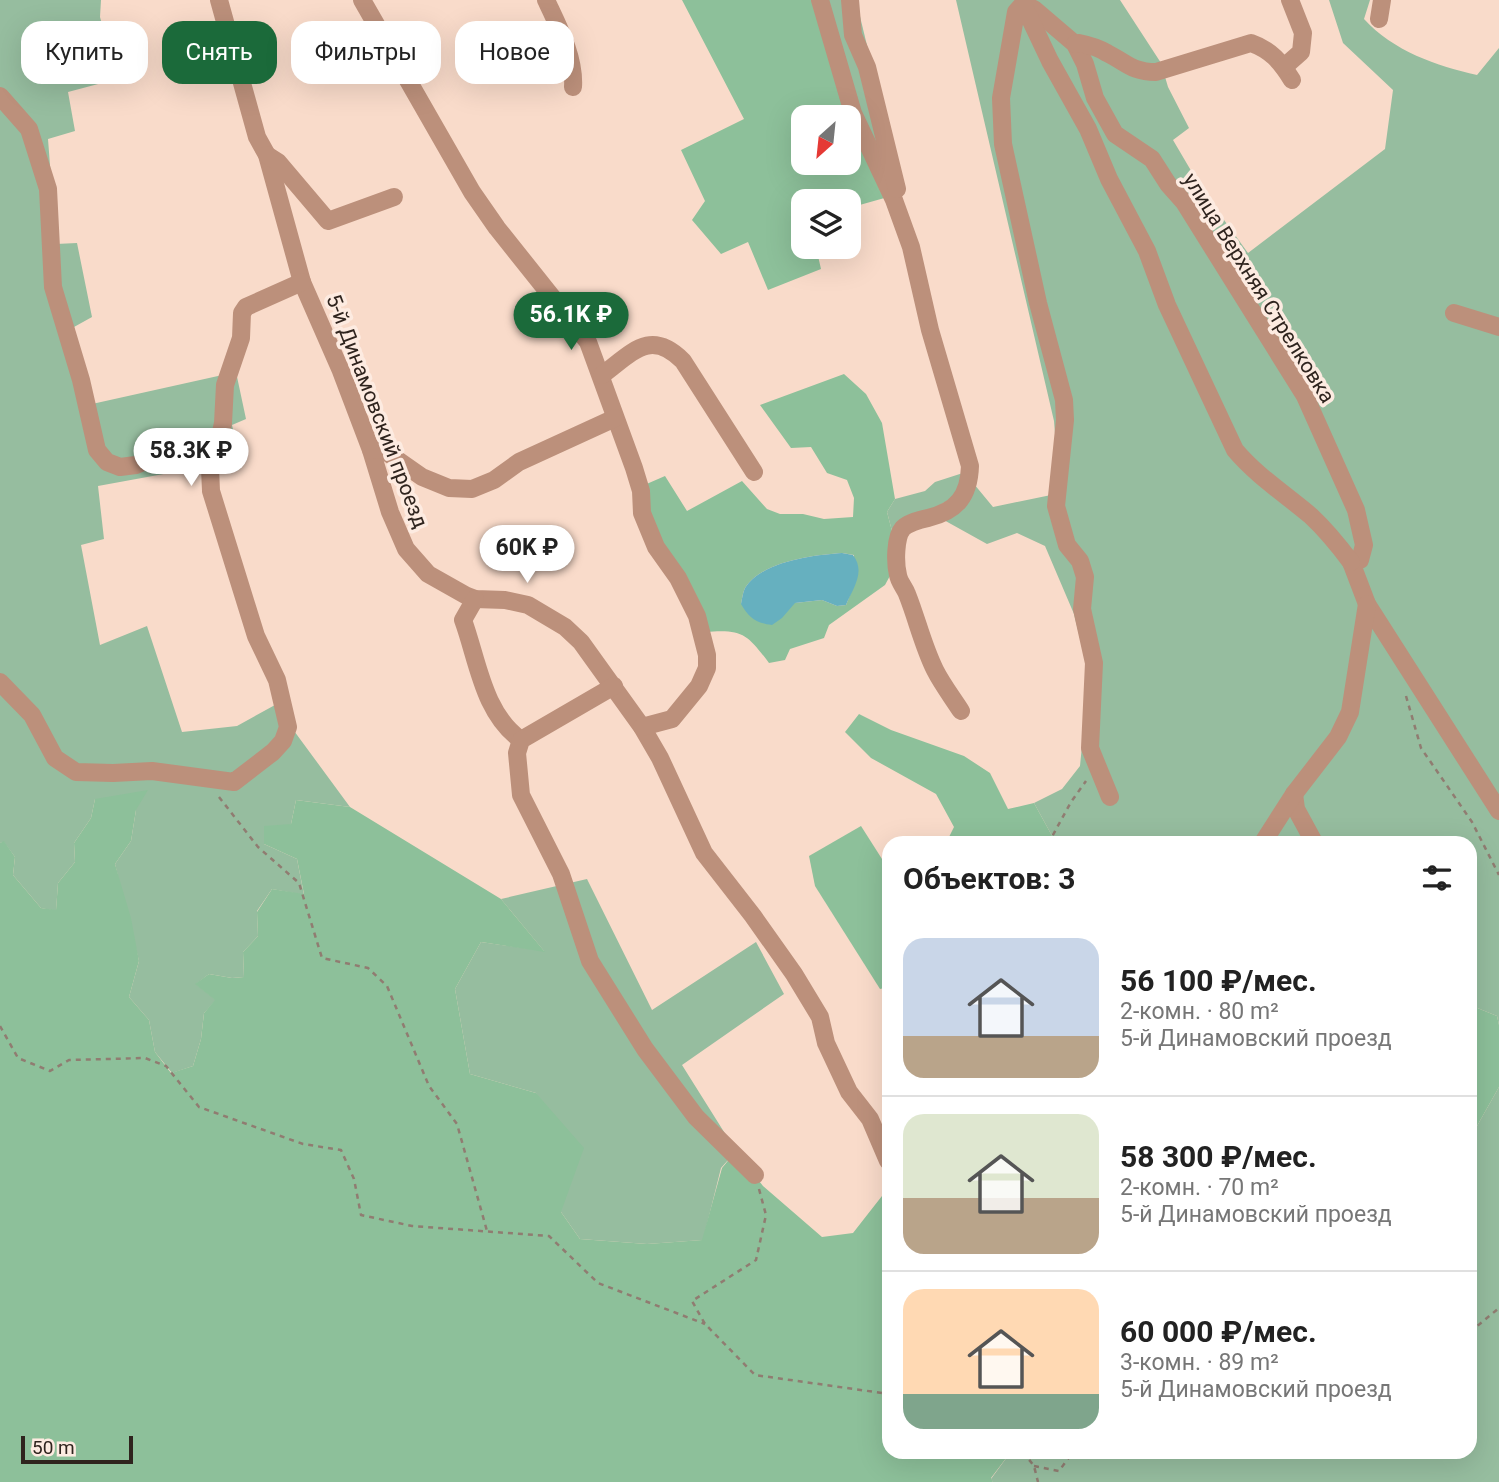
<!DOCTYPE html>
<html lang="ru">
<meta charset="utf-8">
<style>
body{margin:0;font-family:Roboto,sans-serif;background:#f2f2f2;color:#222;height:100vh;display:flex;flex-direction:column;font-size:26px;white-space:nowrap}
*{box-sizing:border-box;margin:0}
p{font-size:23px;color:#767676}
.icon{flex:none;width:38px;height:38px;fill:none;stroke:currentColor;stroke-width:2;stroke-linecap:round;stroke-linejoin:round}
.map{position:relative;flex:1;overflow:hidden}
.details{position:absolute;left:882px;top:836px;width:595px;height:623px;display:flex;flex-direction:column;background:#fff;border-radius:21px;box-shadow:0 7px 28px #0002}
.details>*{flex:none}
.banner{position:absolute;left:21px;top:21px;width:665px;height:63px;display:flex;gap:14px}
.needle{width:46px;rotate:207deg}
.fabs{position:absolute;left:791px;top:105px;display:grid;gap:14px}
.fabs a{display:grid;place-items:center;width:70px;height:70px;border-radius:14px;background:#fff;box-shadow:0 7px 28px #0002;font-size:35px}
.scale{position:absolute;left:21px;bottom:18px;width:112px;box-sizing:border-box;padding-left:7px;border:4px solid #2f241e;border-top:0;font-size:19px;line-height:24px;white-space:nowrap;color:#2f241e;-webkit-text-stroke:5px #fdebe1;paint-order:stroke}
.price{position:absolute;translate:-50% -60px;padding:0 16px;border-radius:24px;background:#fff;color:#222;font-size:23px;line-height:46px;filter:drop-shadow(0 2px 4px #0008)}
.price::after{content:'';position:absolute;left:50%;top:42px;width:21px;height:16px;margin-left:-10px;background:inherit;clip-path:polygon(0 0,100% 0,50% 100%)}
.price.active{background:#1b6a3a;color:#fff}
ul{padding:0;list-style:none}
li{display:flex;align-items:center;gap:21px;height:175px;padding:0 21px}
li+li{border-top:2px solid #e0e0e0}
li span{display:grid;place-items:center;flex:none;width:196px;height:140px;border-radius:21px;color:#555}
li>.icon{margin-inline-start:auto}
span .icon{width:84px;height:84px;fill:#fffc;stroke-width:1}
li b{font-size:30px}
h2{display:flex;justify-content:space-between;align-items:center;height:84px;padding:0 21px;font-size:30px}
.pill{padding:0 24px;border-radius:21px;background:#fff;box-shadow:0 7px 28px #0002;font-size:24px;line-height:63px}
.pill.active{background:#1b6a3a;color:#fff}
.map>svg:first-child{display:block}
.green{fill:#96bd9f}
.forest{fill:#8dc09a;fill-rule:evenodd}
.water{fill:#66b0bf}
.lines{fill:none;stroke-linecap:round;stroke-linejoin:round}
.path{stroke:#907c71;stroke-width:2.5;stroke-dasharray:5 5;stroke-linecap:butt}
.minor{stroke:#bc907b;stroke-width:18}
.labels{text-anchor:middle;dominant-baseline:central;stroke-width:7;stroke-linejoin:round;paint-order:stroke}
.street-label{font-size:21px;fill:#2f241e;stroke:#fdebe1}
</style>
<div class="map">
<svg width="1499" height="1482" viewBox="0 0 1499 1482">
<rect width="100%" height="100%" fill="#f9dbca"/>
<g class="green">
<path d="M 0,0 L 101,0 L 100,17 L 117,79 L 68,92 L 75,131 L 48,139 L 56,244 L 77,243 L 92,317 L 74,327 L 92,404 L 236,372 L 246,419 L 232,425 L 240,460 L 98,486 L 104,539 L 81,545 L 100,645 L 147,626 L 182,732 L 237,726 L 275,705 L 350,807 L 296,800 L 291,824 L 264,844 L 297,859 L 304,895 L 272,889 L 257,911 L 258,936 L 243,952 L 244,977 L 232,978 L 209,974 L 196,984 L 216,1000 L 204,1013 L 201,1039 L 193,1066 L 172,1073 L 155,1052 L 149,1020 L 129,997 L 139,961 L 115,864 L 131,841 L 136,810 L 95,799 L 91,818 L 74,843 L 75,862 L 58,883 L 56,911 L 41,908 L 13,875 L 15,857 L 4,842 L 0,843 Z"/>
<path d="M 812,0 L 856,0 L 903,194 L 888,197 Z"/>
<path d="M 956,0 L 1120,0 L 1161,63 L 1168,87 L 1189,128 L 1173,140 L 1203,191 L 1248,253 L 1385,149 L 1393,90 L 1343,43 L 1329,0 L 1370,0 L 1364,19 C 1393,51 1437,66 1477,75 L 1499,48 L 1499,1025 L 1497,1016 L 1470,1005 L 1470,844 L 1056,843 L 1034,803 L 1062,789 L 1080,766 L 1089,675 L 1074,614 L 1045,546 L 1017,533 L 987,544 L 942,519 L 974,484 L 993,507 L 1051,495 L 1057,459 L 1054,421 Z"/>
<path d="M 966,472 L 958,495 L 892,531 L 887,512 L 895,499 L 925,491 L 935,482 Z"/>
<path d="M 587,879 L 652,1010 L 756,942 L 784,994 L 682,1065 L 736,1151 L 721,1168 L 703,1240 L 647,1244 L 580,1239 L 561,1212 L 536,1093 L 470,1074 L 455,989 L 481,942 L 544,951 L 501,899 Z"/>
<path d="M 1499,1087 L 1499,1482 L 993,1482 L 991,1479 L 1010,1453 L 1470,1452 L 1470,1170 L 1477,1154 L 1477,1126 Z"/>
</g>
<g class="forest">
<path d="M 682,0 L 812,0 L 888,197 L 849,208 L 849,201 L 803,201 L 803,247 L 816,247 L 821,269 L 768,290 L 748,242 L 721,254 L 692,220 L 705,201 L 681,150 L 744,119 ZM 803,117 L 849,117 L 849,163 L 803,163 Z"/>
<path d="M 844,374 L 866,394 L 882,423 L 895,499 L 887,512 L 892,531 L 892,572 L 885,585 L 829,625 L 824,638 L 790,649 L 785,660 L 769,663 C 747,634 743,629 705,632 L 659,543 L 642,486 L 665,476 L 687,511 L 742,481 L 767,509 L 780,514 L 803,514 L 824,519 L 853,517 L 854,498 L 847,480 L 827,473 L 811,447 L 791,448 L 760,405 ZM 842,553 L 854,555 L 852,590 L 846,605 L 837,606 L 822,600 L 795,603 L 741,604 C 742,599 743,592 745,588 C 762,561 814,555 842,553 Z"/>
<path d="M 859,714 L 891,730 L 964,756 L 990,773 L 1008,809 L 1034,803 L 1056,843 L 946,843 L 954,827 L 936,794 L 871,758 L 845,732 Z"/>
<path d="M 148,790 L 136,810 L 131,841 L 115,864 L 131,918 L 139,961 L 129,997 L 149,1020 L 155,1052 L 171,1073 L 193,1066 L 201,1039 L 204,1013 L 215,1000 L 195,984 L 209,974 L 232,978 L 244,977 L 243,952 L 258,936 L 257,912 L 272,889 L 304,894 L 297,859 L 264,844 L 264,826 L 291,824 L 296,800 L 350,807 L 501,899 L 545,952 L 481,942 L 455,989 L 470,1074 L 536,1093 L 584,1148 L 561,1212 L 580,1239 L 647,1244 L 702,1240 L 722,1168 L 736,1151 L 763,1186 L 822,1237 L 853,1233 L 889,1187 L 889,1452 L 1010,1453 L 991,1478 L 993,1482 L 0,1482 L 0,843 L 4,841 L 15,857 L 13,875 L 41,908 L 56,910 L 58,883 L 75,862 L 74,843 L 91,818 L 95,799 Z"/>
<path d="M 861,826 L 889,870 L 889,987 L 880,989 L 815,886 L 809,856 Z"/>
<path d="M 1470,1005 L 1497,1016 L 1499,1025 L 1499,1087 L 1477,1126 L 1477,1154 L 1470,1170 Z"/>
</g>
<path class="water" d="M 842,553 L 853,555 C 866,572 853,588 846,605 L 837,606 L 822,600 L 795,603 L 782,618 L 772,625 C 756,623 749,618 741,604 C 742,599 743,592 745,588 C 762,561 814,555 842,553 Z"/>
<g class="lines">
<g class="path">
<path d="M 1406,696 L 1421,748 L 1472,822 L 1499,875"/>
<path d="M 219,797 L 258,847 L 299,883 L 322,958 L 368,968 L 387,986 L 429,1086 L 457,1124 L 487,1231"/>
<path d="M 1048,844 L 1071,802 L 1086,781"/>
<path d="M 0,1026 L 18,1058 L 50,1071 L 69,1060 L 145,1058 L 166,1066 L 199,1107 L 303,1144 L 341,1150 L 354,1179 L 361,1215 L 412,1226 L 549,1236 L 598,1283 L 705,1324"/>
<path d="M 759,1189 L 766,1215 L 756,1260 L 692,1301 L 705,1324 L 755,1375 L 889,1394"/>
<path d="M 1470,1332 L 1499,1308"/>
<path d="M 1023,1452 L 1034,1466 L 1038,1482"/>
<path d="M 1034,1466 L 1059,1471 L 1073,1452"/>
</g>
<g class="minor">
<path d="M 219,0 L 257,137 L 267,155 L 302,282 L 341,371 L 371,450 L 390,512 L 406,549 L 428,574 L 467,596 L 475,599 L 505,600 L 528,605 L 565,627 L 581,642 L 642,727 L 660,758 L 704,853 L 753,916 L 794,974 L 820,1017 L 826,1043 L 849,1092 L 870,1119 L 888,1161"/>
<path d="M 362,0 L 472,192 L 497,228 L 588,342 L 634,468 L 641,491 L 642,513 L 656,547 L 678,578 L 697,616 L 707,655 L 707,668 L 699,686 L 672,719 L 642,727"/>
<path d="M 546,0 C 558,26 575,57 573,87"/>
<path d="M 820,0 L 853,113 L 894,200 L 911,247 L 930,330 L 970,466 C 969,496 957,511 928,518 C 919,520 910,522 903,528 C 895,537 895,563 898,575 C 899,582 905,588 907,594 C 917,619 923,646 935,670 C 942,684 952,697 961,711"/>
<path d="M 850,0 L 853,35 L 867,67 L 897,189"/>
<path d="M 1024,5 L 1034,9 L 1075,44 L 1085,64 L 1095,98 L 1115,134 L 1152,159 L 1168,184 L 1184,202 L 1305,396 L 1356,510 L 1364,545 L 1360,560 L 1351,562 L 1367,604 L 1499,811"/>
<path d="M 1379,19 L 1382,0"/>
<path d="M 1075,44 L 1079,43 C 1089,45 1099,48 1107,53 C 1127,63 1132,72 1156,72 L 1251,43 C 1271,50 1281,62 1292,80"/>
<path d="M 1284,67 L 1301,52 L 1303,33 L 1290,0"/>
<path d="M 0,96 L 29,129 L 48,189 L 53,287 L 81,380 L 97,450 L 107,462 L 120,467 L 136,465 L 162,454 L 180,453 L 210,468"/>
<path d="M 267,155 L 278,162 L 328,221 L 394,197"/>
<path d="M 1454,313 L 1499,327"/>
<path d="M 602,375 C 632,353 650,328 683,361 L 754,472"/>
<path d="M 371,450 L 382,449 L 422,477 L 449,488 L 472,489 L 494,480 L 519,462 L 615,418"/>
<path d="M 475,599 L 463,620 C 478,661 483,713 521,740"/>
<path d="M 0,682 L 32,715 L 55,758 L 76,772 L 113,773 L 152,771 L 234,782 L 273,752 L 283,741 L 288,727 L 277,680 L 256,636 L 211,491 L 210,468 L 217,451 L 223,423 L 225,385 L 241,338 L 242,313 L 246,307 L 302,282"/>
<path d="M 614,686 L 521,740 L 517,753 L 521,795 L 561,874 L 590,961 L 645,1049 L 696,1117 L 755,1175"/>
<path d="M 1294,794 L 1296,809 L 1315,844"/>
<path d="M 1110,797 L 1090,748 L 1094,663 L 1082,609 L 1085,577 L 1080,561 L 1067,545 L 1056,506 L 1065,420 L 1064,400 L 1038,303 L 1003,144 L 1001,98 L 1016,12 L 1023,4 L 1050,61 L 1088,129 L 1109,179 L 1147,251 L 1167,305 L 1235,450 C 1257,476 1285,494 1311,516 C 1326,530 1339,546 1351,562"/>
<path d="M 1262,844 L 1294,794 L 1338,737 L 1350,712 L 1367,604"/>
</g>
</g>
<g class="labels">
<g class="street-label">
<text transform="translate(1259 288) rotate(58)">улица Верхняя Стрелковка</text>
<text transform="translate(377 411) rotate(69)">5-й Динамовский проезд</text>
</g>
</g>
</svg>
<div class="fabs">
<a><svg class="needle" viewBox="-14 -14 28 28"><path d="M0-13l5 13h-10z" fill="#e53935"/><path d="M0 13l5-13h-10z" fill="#767676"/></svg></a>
<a><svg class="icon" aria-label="layers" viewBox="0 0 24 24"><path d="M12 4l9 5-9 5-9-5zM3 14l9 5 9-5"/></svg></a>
</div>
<div class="scale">50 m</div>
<b class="price active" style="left:571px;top:352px">56.1K ₽</b>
<b class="price" style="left:191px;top:488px">58.3K ₽</b>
<b class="price" style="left:527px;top:585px">60K ₽</b>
<div class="banner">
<a class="pill">Купить</a>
<a class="pill active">Снять</a>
<a class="pill">Фильтры</a>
<a class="pill">Новое</a>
</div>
<section class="details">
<h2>Объектов: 3<svg class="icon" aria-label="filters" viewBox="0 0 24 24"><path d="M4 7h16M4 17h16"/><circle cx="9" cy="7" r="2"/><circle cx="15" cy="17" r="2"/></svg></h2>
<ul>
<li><span style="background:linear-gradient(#c9d6e8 70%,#b9a48a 0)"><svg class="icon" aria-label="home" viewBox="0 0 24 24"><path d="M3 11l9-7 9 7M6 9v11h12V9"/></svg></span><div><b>56 100 ₽/мес.</b><p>2-комн. · 80 m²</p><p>5-й Динамовский проезд</p></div></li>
<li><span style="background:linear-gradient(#dfe7d0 60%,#b9a48a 0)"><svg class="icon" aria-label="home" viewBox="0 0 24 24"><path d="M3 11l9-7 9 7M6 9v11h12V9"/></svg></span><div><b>58 300 ₽/мес.</b><p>2-комн. · 70 m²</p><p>5-й Динамовский проезд</p></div></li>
<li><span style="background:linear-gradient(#ffd9b3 75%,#7fa58c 0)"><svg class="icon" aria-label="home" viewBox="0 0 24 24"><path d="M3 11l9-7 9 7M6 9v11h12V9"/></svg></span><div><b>60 000 ₽/мес.</b><p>3-комн. · 89 m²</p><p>5-й Динамовский проезд</p></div></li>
</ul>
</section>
</div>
